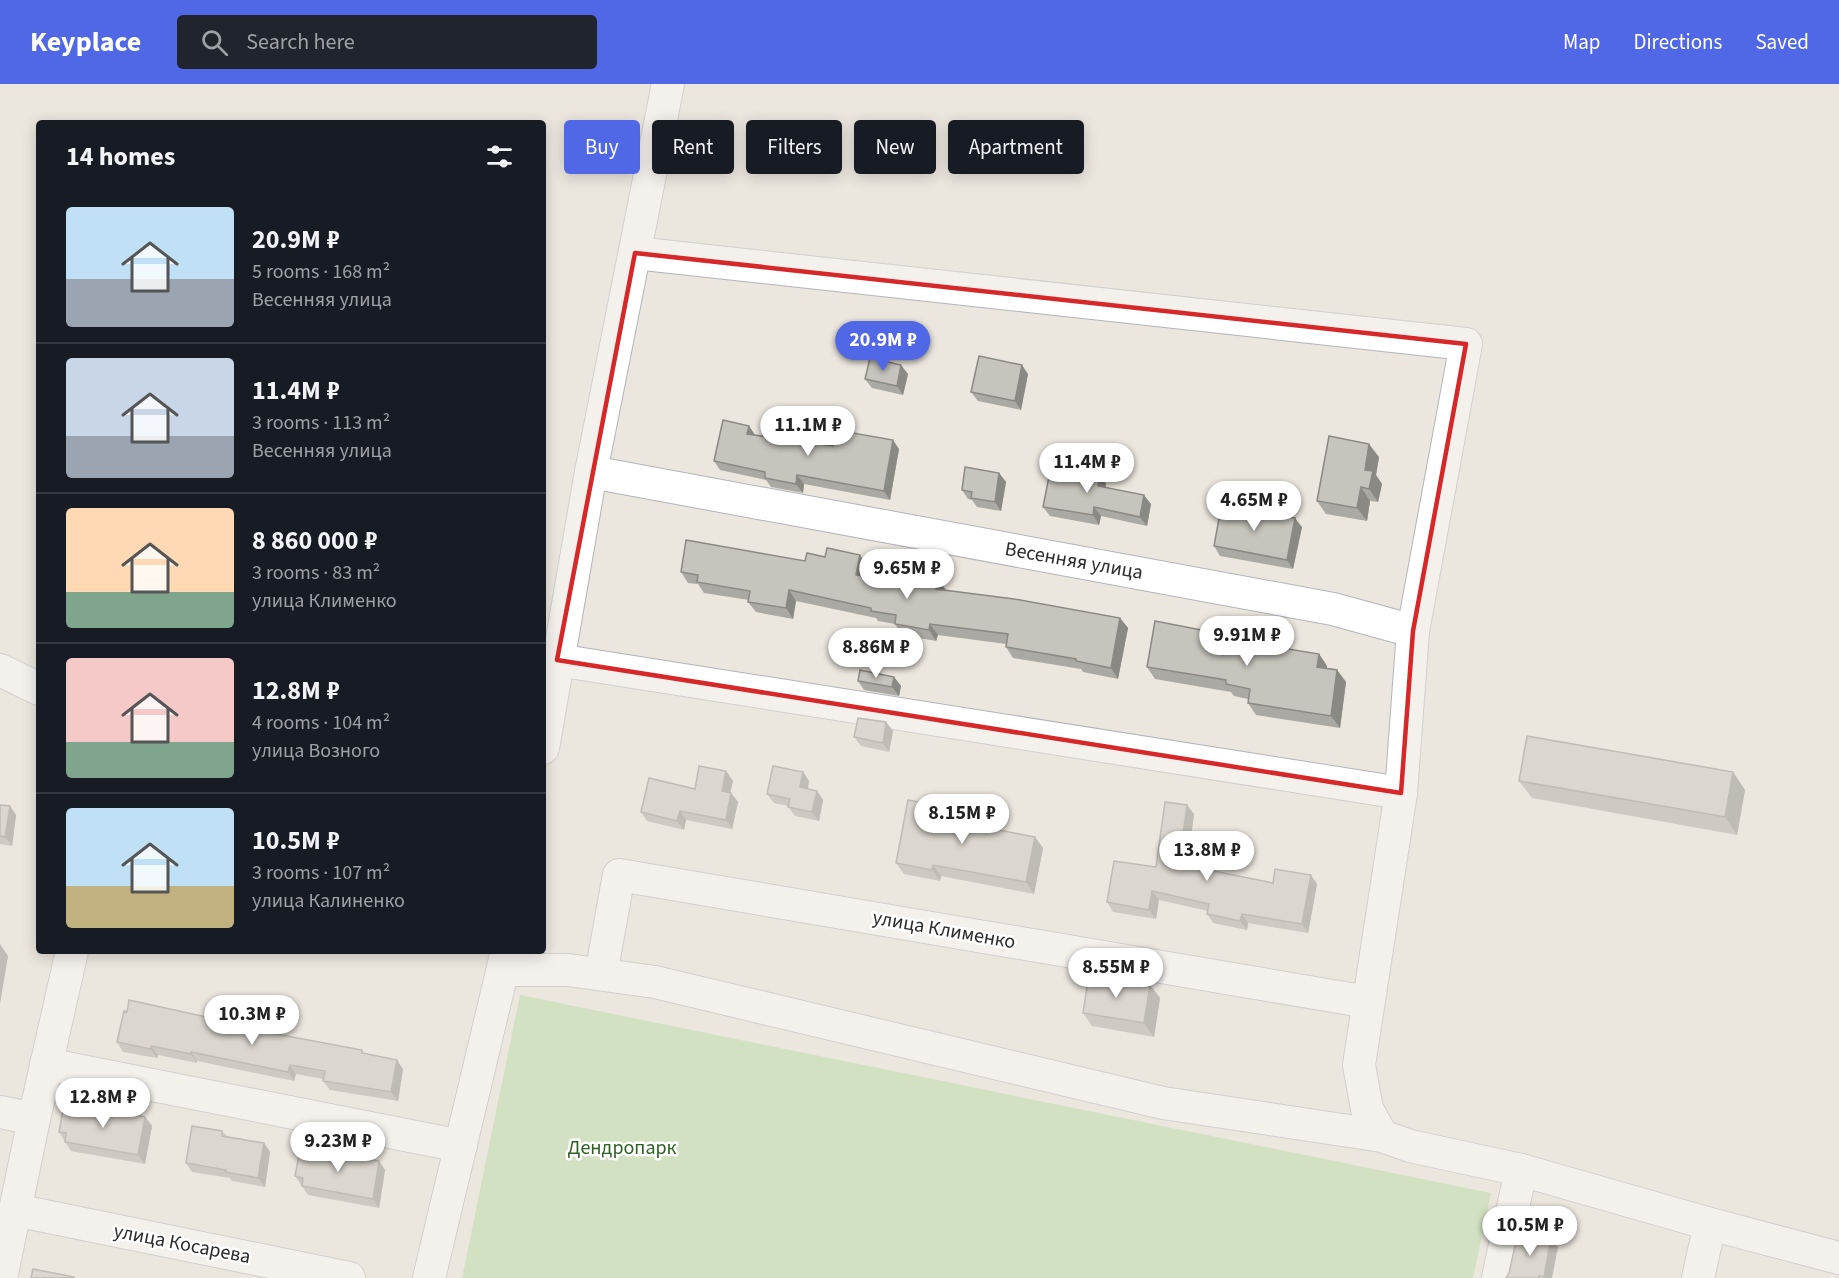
<!DOCTYPE html>
<meta charset="utf-8">
<style>
body{margin:0;font-family:"Source Sans 3",sans-serif;background:#20242c;color:#f1f3f6;height:100vh;display:flex;flex-direction:column;font-size:22px;white-space:nowrap}
*{box-sizing:border-box;margin:0}
p{font-size:20px;color:#9ea1a6}
.icon{flex:none;width:33px;height:33px;fill:none;stroke:currentColor;stroke-width:2;stroke-linecap:round;stroke-linejoin:round}
.map{position:relative;flex:1;overflow:hidden}
.sheet{position:absolute;left:36px;top:36px;width:510px;height:834px;display:flex;flex-direction:column;background:#171b24;border-radius:6px;box-shadow:0 3px 15px #0003}
.sheet>*{flex:none}
.hud{position:absolute;left:564px;top:36px;width:570px;height:54px;display:flex;gap:12px}
.price{position:absolute;translate:-50% -51px;padding:0 14px;border-radius:21px;background:#fff;color:#222;font-size:20px;line-height:39px;filter:drop-shadow(0 2px 3px #0008)}
.price::after{content:'';position:absolute;left:50%;top:36px;width:18px;height:14px;margin-left:-9px;background:inherit;clip-path:polygon(0 0,100% 0,50% 100%)}
.price.on{background:#5067e6;color:#fff}
ul{padding:0;list-style:none}
li{display:flex;align-items:center;gap:18px;height:150px;padding:0 30px}
li+li{border-top:2px solid #363941}
li span{display:grid;place-items:center;flex:none;width:168px;height:120px;border-radius:6px;color:#555}
li>.icon{margin-inline-start:auto}
span .icon{width:72px;height:72px;fill:#fffc;stroke-width:1}
li b{font-size:26px}
h2{display:flex;justify-content:space-between;align-items:center;height:72px;padding:0 30px;font-size:26px}
.pill{padding:0 21px;border-radius:6px;background:#171b24;box-shadow:0 3px 15px #0003;font-size:21px;line-height:54px}
.pill.on{background:#5067e6;color:#fff}
header{display:flex;align-items:center;gap:36px;box-sizing:border-box;height:84px;padding:0 30px;background:#5067e6;color:#fff}
header strong{font-size:28px}
nav{display:flex;gap:33px;margin-inline-start:auto;font-size:21px}
.search{width:420px;height:54px;background:#20242c;display:flex;align-items:center;gap:15px;box-sizing:border-box;padding:0 21px;border-radius:6px;color:#9ea1a6;font-size:22px}
.map>svg:first-child{display:block}
.green{fill:#b3dba1}
.lines{fill:none;stroke-linecap:round;stroke-linejoin:round}
.minor-casing{stroke:#b2b4bd;stroke-width:34}
.minor{stroke:#fff;stroke-width:32}
.wall{fill:#aba9a3}
.shaded-wall{fill:#8b8984}
.building{fill:#c7c4bd;stroke:#8b8984;stroke-width:1.5}
.marked{fill:none;stroke:#d62828;stroke-width:4.5;stroke-linejoin:round}
.labels{text-anchor:middle;dominant-baseline:central;stroke-width:5;stroke-linejoin:round;paint-order:stroke}
.street-label{font-size:20px;fill:#2b2b2b;stroke:#fff}
.park-label{font-size:20px;fill:#2d6022;stroke:#fff}
</style>
<header>
<strong>Keyplace</strong>
<div class="search"><svg class="icon" aria-label="search" viewBox="0 0 24 24"><circle cx="10" cy="10" r="6"/><path d="M15 15l6 6"/></svg>Search here</div>
<nav><a>Map</a><a>Directions</a><a>Saved</a></nav>
</header>
<div class="map">
<svg width="1839" height="1194" viewBox="0 0 1839 1194">
<rect width="100%" height="100%" fill="#ebe6de"/>
<path class="green" d="M 520,911 L 1491,1109 L 1473,1194 L 462,1194 Z"/>
<g class="lines">
<defs>
<g id="minor">
<path d="M 635,169 L 1466,260 L 1413,547 L 1401,709 L 1359,981 L 1367,1025 L 1382,1052"/>
<path d="M 591,388 L 1333,525 L 1413,547"/>
<path d="M 557,576 L 1401,709"/>
<path d="M 0,586 L 39,605"/>
<path d="M 543,664 L 591,388 L 668,0"/>
<path d="M 504,886 L 568,886 L 655,898 L 1163,1019 L 1382,1052 L 1410,1062 L 1521,1086 L 1710,1140 L 1839,1174"/>
<path d="M 601,890 L 619,791 L 1368,918"/>
<path d="M 46,980 L 461,1062"/>
<path d="M 0,1028 L 34,1035"/>
<path d="M 15,1126 L 349,1194"/>
<path d="M 1,1194 L 34,1035 L 72,867"/>
<path d="M 429,1194 L 507,867"/>
<path d="M 1498,1194 L 1521,1086"/>
<path d="M 1698,1194 L 1710,1140"/>
</g>
</defs>
<use href="#minor" class="minor-casing"/>
<use href="#minor" class="minor"/>
</g>
<g class="wall">
<path d="M 908,290 L 903,311 L 872,304 L 865,295 Z"/>
<path d="M 1028,290 L 1021,326 L 978,317 L 971,308 Z"/>
<path d="M 749,342 L 755,351 L 833,362 L 899,365 L 890,416 L 804,400 L 803,409 L 771,403 L 766,396 L 720,386 L 714,377 Z"/>
<path d="M 1379,373 L 1376,391 L 1382,400 L 1378,418 L 1370,417 L 1367,437 L 1326,430 L 1317,417 Z"/>
<path d="M 999,389 L 1006,398 L 1001,427 L 977,423 L 972,416 L 968,415 L 962,406 Z"/>
<path d="M 1100,391 L 1106,400 L 1106,403 L 1151,420 L 1147,442 L 1101,432 L 1099,441 L 1050,432 L 1043,423 Z"/>
<path d="M 1243,422 L 1245,424 L 1302,443 L 1293,485 L 1220,472 L 1214,462 Z"/>
<path d="M 805,477 L 868,482 L 865,493 L 901,499 L 1120,534 L 1128,544 L 1118,595 L 1083,588 L 1081,585 L 1013,574 L 1006,563 L 1006,560 L 938,551 L 936,557 L 902,551 L 895,540 L 878,537 L 876,534 L 796,517 L 793,535 L 756,528 L 748,518 L 749,516 L 704,509 L 698,500 L 688,499 L 681,488 Z"/>
<path d="M 1289,563 L 1291,566 L 1319,570 L 1327,582 L 1327,585 L 1337,586 L 1346,598 L 1340,644 L 1256,631 L 1248,619 L 1248,615 L 1234,612 L 1231,608 L 1155,595 L 1147,583 Z"/>
<path d="M 894,593 L 901,602 L 899,612 L 864,606 L 858,597 Z"/>
<path d="M 886,638 L 893,647 L 889,668 L 861,662 L 854,653 Z"/>
<path d="M 726,687 L 733,697 L 730,709 L 731,709 L 738,718 L 732,745 L 686,736 L 684,746 L 647,737 L 641,728 L 695,705 Z"/>
<path d="M 803,688 L 809,697 L 808,705 L 817,707 L 823,716 L 819,737 L 795,732 L 788,723 L 788,722 L 774,719 L 767,710 Z"/>
<path d="M 1733,688 L 1745,706 L 1737,751 L 1532,714 L 1519,697 Z"/>
<path d="M 0,721 L 10,722 L 16,731 L 12,762 L 0,760 Z"/>
<path d="M 944,723 L 952,734 L 951,737 L 1035,753 L 1043,764 L 1034,810 L 941,792 L 940,797 L 904,790 L 896,779 Z"/>
<path d="M 1194,730 L 1187,781 L 1273,799 L 1317,800 L 1308,849 L 1248,839 L 1247,846 L 1213,839 L 1207,830 L 1208,827 L 1159,816 L 1156,835 L 1113,828 L 1107,818 L 1156,783 Z"/>
<path d="M 1150,901 L 1160,914 L 1154,953 L 1092,942 L 1083,929 Z"/>
<path d="M 263,948 L 365,970 L 403,985 L 398,1017 L 330,1006 L 323,997 L 323,995 L 296,990 L 294,997 L 197,977 L 197,979 L 158,971 L 157,974 L 123,968 L 117,958 Z"/>
<path d="M 74,1028 L 145,1033 L 152,1042 L 145,1080 L 71,1067 L 59,1048 Z"/>
<path d="M 222,1047 L 227,1052 L 264,1059 L 270,1068 L 265,1103 L 232,1097 L 230,1094 L 192,1088 L 186,1079 Z"/>
<path d="M 305,1072 L 379,1077 L 385,1086 L 379,1124 L 308,1111 L 295,1092 Z"/>
</g>
<g class="shaded-wall">
<path d="M 901,281 L 908,290 L 903,311 L 897,302 Z"/>
<path d="M 1022,281 L 1028,290 L 1021,326 L 1015,317 Z"/>
<path d="M 749,342 L 755,351 L 753,359 L 747,350 Z"/>
<path d="M 893,356 L 899,365 L 890,416 L 884,407 Z"/>
<path d="M 1369,360 L 1379,373 L 1376,391 L 1382,400 L 1378,418 L 1369,405 L 1365,386 Z"/>
<path d="M 999,389 L 1006,398 L 1001,427 L 995,418 Z"/>
<path d="M 797,391 L 804,400 L 803,409 L 796,400 Z"/>
<path d="M 1100,391 L 1106,400 L 1104,411 L 1098,402 Z"/>
<path d="M 1361,403 L 1370,417 L 1367,437 L 1357,424 Z"/>
<path d="M 1144,411 L 1151,420 L 1147,442 L 1140,433 Z"/>
<path d="M 1094,423 L 1101,432 L 1099,441 L 1093,431 Z"/>
<path d="M 1295,434 L 1302,443 L 1293,485 L 1287,476 Z"/>
<path d="M 860,471 L 868,482 L 863,502 L 856,491 Z"/>
<path d="M 938,495 L 946,506 L 936,505 Z"/>
<path d="M 789,506 L 796,517 L 793,535 L 786,524 Z"/>
<path d="M 1120,534 L 1128,544 L 1118,595 L 1111,584 Z"/>
<path d="M 930,540 L 938,551 L 936,557 L 929,546 Z"/>
<path d="M 1319,570 L 1327,582 L 1325,596 L 1317,583 Z"/>
<path d="M 1337,586 L 1346,598 L 1340,644 L 1331,632 Z"/>
<path d="M 894,593 L 901,602 L 899,612 L 892,603 Z"/>
<path d="M 886,638 L 893,647 L 889,668 L 883,659 Z"/>
<path d="M 726,687 L 733,697 L 728,716 L 722,707 Z"/>
<path d="M 803,688 L 809,697 L 806,712 L 800,703 Z"/>
<path d="M 1733,688 L 1745,706 L 1737,751 L 1725,733 Z"/>
<path d="M 817,707 L 823,716 L 819,737 L 812,728 Z"/>
<path d="M 731,709 L 738,718 L 732,745 L 726,736 Z"/>
<path d="M 1187,721 L 1194,730 L 1186,789 L 1179,780 Z"/>
<path d="M 10,722 L 16,731 L 12,762 L 5,753 Z"/>
<path d="M 944,723 L 952,734 L 950,747 L 941,735 Z"/>
<path d="M 680,727 L 686,736 L 684,746 L 677,737 Z"/>
<path d="M 1035,753 L 1043,764 L 1034,810 L 1026,798 Z"/>
<path d="M 933,781 L 941,792 L 940,797 L 932,786 Z"/>
<path d="M 1311,791 L 1317,800 L 1308,849 L 1302,840 Z"/>
<path d="M 1152,807 L 1159,816 L 1156,835 L 1149,826 Z"/>
<path d="M 1242,830 L 1248,839 L 1247,846 L 1240,837 Z"/>
<path d="M 0,860 L 8,872 L 0,920 Z"/>
<path d="M 1150,901 L 1160,914 L 1154,953 L 1144,939 Z"/>
<path d="M 151,962 L 158,971 L 157,974 L 151,965 Z"/>
<path d="M 191,968 L 197,977 L 197,979 L 191,970 Z"/>
<path d="M 397,976 L 403,985 L 398,1017 L 391,1008 Z"/>
<path d="M 290,981 L 296,990 L 294,997 L 288,988 Z"/>
<path d="M 145,1033 L 152,1042 L 145,1080 L 138,1071 Z"/>
<path d="M 264,1059 L 270,1068 L 265,1103 L 258,1094 Z"/>
<path d="M 379,1077 L 385,1086 L 379,1124 L 373,1115 Z"/>
<path d="M 1551,1154 L 1558,1163 L 1552,1194 L 1545,1194 L 1544,1193 Z"/>
</g>
<g class="building">
<path d="M 979,272 L 1022,281 L 1015,317 L 971,308 Z"/>
<path d="M 870,274 L 901,281 L 897,302 L 865,295 Z"/>
<path d="M 723,336 L 749,342 L 747,350 L 833,362 L 836,346 L 893,356 L 884,407 L 797,391 L 796,400 L 765,394 L 765,388 L 714,377 Z"/>
<path d="M 1329,352 L 1369,360 L 1365,386 L 1373,387 L 1369,405 L 1361,403 L 1357,424 L 1317,417 Z"/>
<path d="M 1051,382 L 1100,391 L 1098,402 L 1144,411 L 1140,433 L 1094,423 L 1093,431 L 1043,423 Z"/>
<path d="M 965,383 L 999,389 L 995,418 L 971,414 L 972,408 L 962,406 Z"/>
<path d="M 1222,418 L 1243,422 L 1243,424 L 1295,434 L 1287,476 L 1214,462 Z"/>
<path d="M 686,456 L 805,477 L 807,469 L 825,473 L 827,464 L 860,471 L 856,491 L 901,499 L 903,489 L 938,495 L 936,505 L 1014,515 L 1120,534 L 1111,584 L 1076,577 L 1076,575 L 1006,563 L 1008,550 L 930,540 L 929,546 L 895,540 L 896,531 L 871,527 L 871,524 L 789,506 L 786,524 L 748,518 L 750,507 L 697,498 L 698,491 L 681,488 Z"/>
<path d="M 1155,537 L 1289,563 L 1288,565 L 1319,570 L 1317,583 L 1337,586 L 1331,632 L 1248,619 L 1250,605 L 1226,600 L 1226,596 L 1147,583 Z"/>
<path d="M 860,586 L 894,593 L 892,603 L 858,597 Z"/>
<path d="M 858,634 L 886,638 L 883,659 L 854,653 Z"/>
<path d="M 1527,652 L 1733,688 L 1725,733 L 1519,697 Z"/>
<path d="M 699,682 L 726,687 L 722,707 L 731,709 L 726,736 L 680,727 L 677,737 L 641,728 L 649,694 L 695,705 Z"/>
<path d="M 773,682 L 803,688 L 800,703 L 817,707 L 812,728 L 788,723 L 790,715 L 767,710 Z"/>
<path d="M 908,716 L 944,723 L 941,735 L 1035,753 L 1026,798 L 933,781 L 932,786 L 896,779 Z"/>
<path d="M 1165,718 L 1187,721 L 1179,780 L 1273,799 L 1275,785 L 1311,791 L 1302,840 L 1242,830 L 1240,837 L 1207,830 L 1209,820 L 1152,807 L 1149,826 L 1107,818 L 1114,777 L 1156,783 Z"/>
<path d="M 0,721 L 10,722 L 5,753 L 0,752 Z"/>
<path d="M 1089,890 L 1150,901 L 1144,939 L 1083,929 Z"/>
<path d="M 129,916 L 261,945 L 260,947 L 362,966 L 362,969 L 397,976 L 391,1008 L 323,997 L 325,987 L 290,981 L 288,988 L 191,968 L 191,970 L 151,962 L 151,965 L 117,958 L 124,927 L 127,928 Z"/>
<path d="M 75,1019 L 145,1033 L 138,1071 L 65,1058 L 66,1049 L 59,1048 L 63,1026 L 74,1028 Z"/>
<path d="M 192,1042 L 222,1047 L 222,1052 L 264,1059 L 258,1094 L 225,1088 L 226,1086 L 186,1079 Z"/>
<path d="M 307,1064 L 379,1077 L 373,1115 L 302,1102 L 303,1094 L 295,1092 L 299,1071 L 305,1072 Z"/>
<path d="M 1518,1148 L 1551,1154 L 1544,1193 L 1539,1192 L 1539,1194 L 1506,1194 L 1509,1189 Z"/>
<path d="M 33,1185 L 74,1193 L 74,1194 L 31,1194 Z"/>
</g>
<path d="M0 0H1839V1194H0ZM 635,169 L 1466,260 L 1413,547 L 1401,709 L 557,576 Z" fill="#ebe6de" fill-opacity=".55" fill-rule="evenodd"/>
<path class="marked" d="M 635,169 L 1466,260 L 1413,547 L 1401,709 L 557,576 Z"/>
<g class="labels">
<g class="street-label">
<text transform="translate(1074 477) rotate(10)">Весенняя улица</text>
<text transform="translate(944 846) rotate(10)">улица Клименко</text>
<text transform="translate(182 1160) rotate(11)">улица Косарева</text>
</g>
<g class="park-label">
<text x="622" y="1064">Дендропарк</text>
</g>
</g>
</svg>
<b class="price on" style="left:883px;top:288px">20.9M ₽</b>
<b class="price" style="left:808px;top:373px">11.1M ₽</b>
<b class="price" style="left:1087px;top:410px">11.4M ₽</b>
<b class="price" style="left:1254px;top:448px">4.65M ₽</b>
<b class="price" style="left:907px;top:516px">9.65M ₽</b>
<b class="price" style="left:1247px;top:583px">9.91M ₽</b>
<b class="price" style="left:876px;top:595px">8.86M ₽</b>
<b class="price" style="left:962px;top:761px">8.15M ₽</b>
<b class="price" style="left:1207px;top:798px">13.8M ₽</b>
<b class="price" style="left:1116px;top:915px">8.55M ₽</b>
<b class="price" style="left:252px;top:962px">10.3M ₽</b>
<b class="price" style="left:103px;top:1045px">12.8M ₽</b>
<b class="price" style="left:338px;top:1089px">9.23M ₽</b>
<b class="price" style="left:1530px;top:1173px">10.5M ₽</b>
<div class="hud">
<a class="pill on">Buy</a>
<a class="pill">Rent</a>
<a class="pill">Filters</a>
<a class="pill">New</a>
<a class="pill">Apartment</a>
</div>
<section class="sheet">
<h2>14 homes<svg class="icon" aria-label="filters" viewBox="0 0 24 24"><path d="M4 7h16M4 17h16"/><circle cx="9" cy="7" r="2"/><circle cx="15" cy="17" r="2"/></svg></h2>
<ul>
<li><span style="background:linear-gradient(#bfe0f5 60%,#9aa5b1 0)"><svg class="icon" aria-label="home" viewBox="0 0 24 24"><path d="M3 11l9-7 9 7M6 9v11h12V9"/></svg></span><div><b>20.9M ₽</b><p>5 rooms · 168 m²</p><p>Весенняя улица</p></div></li>
<li><span style="background:linear-gradient(#c9d6e8 65%,#9aa5b1 0)"><svg class="icon" aria-label="home" viewBox="0 0 24 24"><path d="M3 11l9-7 9 7M6 9v11h12V9"/></svg></span><div><b>11.4M ₽</b><p>3 rooms · 113 m²</p><p>Весенняя улица</p></div></li>
<li><span style="background:linear-gradient(#ffd9b3 70%,#7fa58c 0)"><svg class="icon" aria-label="home" viewBox="0 0 24 24"><path d="M3 11l9-7 9 7M6 9v11h12V9"/></svg></span><div><b>8 860 000 ₽</b><p>3 rooms · 83 m²</p><p>улица Клименко</p></div></li>
<li><span style="background:linear-gradient(#f6c9c9 70%,#7fa58c 0)"><svg class="icon" aria-label="home" viewBox="0 0 24 24"><path d="M3 11l9-7 9 7M6 9v11h12V9"/></svg></span><div><b>12.8M ₽</b><p>4 rooms · 104 m²</p><p>улица Возного</p></div></li>
<li><span style="background:linear-gradient(#bfe0f5 65%,#c2b280 0)"><svg class="icon" aria-label="home" viewBox="0 0 24 24"><path d="M3 11l9-7 9 7M6 9v11h12V9"/></svg></span><div><b>10.5M ₽</b><p>3 rooms · 107 m²</p><p>улица Калиненко</p></div></li>
</ul>
</section>
</div>
